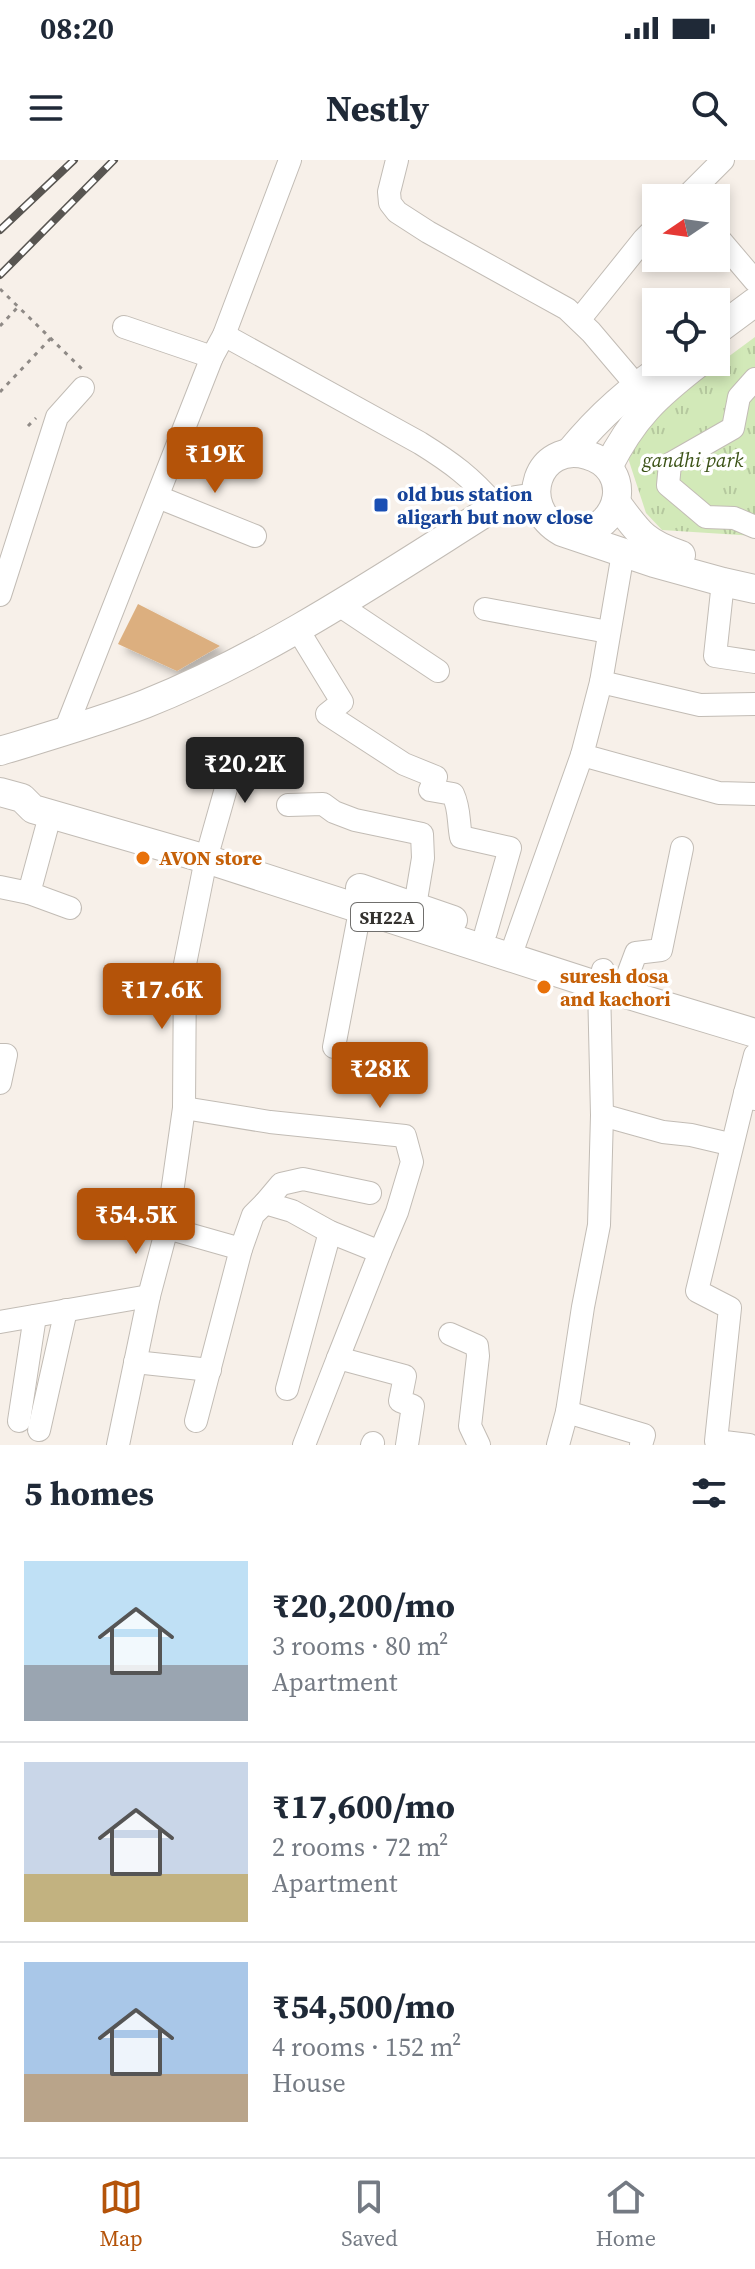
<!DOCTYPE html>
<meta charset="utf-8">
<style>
body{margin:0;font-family:"Source Serif 4",serif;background:#f2f2f3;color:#1f2937;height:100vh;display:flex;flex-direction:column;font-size:30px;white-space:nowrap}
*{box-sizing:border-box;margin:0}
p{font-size:26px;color:#747a83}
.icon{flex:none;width:44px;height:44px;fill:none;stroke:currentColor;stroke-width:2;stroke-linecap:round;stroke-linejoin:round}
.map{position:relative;height:1285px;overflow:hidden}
.panel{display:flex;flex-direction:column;background:#fff;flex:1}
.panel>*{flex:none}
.needle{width:52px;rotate:257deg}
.tools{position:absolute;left:642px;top:24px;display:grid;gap:16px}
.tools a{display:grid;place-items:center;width:88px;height:88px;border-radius:0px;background:#fff;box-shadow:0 4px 12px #0003;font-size:40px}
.price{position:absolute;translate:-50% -68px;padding:0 18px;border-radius:8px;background:#b45309;color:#fff;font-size:26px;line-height:52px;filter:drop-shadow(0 2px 4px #0008)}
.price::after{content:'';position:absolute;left:50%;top:48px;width:24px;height:18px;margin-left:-12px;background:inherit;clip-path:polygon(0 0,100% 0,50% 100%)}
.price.active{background:#222;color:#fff}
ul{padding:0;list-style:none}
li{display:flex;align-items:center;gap:24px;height:200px;padding:0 24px}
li+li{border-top:2px solid #e0e1e3}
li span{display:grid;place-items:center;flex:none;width:224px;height:160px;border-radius:0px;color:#555}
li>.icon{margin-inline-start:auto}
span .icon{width:96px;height:96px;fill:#fffc;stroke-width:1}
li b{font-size:34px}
h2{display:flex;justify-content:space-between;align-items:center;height:96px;padding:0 24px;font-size:34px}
.status{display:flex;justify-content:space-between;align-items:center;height:56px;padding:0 40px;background:#fff;direction:ltr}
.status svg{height:22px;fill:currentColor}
header{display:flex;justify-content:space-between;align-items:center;height:104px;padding:0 24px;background:#fff;font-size:36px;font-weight:700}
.tabs{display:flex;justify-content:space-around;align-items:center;height:112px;border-top:2px solid #e0e1e3;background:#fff;font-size:22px;color:#747a83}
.tabs a{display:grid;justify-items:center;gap:4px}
.tabs .active{color:#b45309}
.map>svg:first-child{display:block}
.grass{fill:url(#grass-tufts)}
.building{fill:#dcaf7f;filter:url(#shadow)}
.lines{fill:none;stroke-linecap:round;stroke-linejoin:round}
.minor-casing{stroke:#c2bcb5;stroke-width:24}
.major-casing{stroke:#c2bcb5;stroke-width:30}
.path{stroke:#8f8a86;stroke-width:3;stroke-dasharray:4 6;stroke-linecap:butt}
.minor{stroke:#fff;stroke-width:22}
.major{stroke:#fff;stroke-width:28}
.rail-casing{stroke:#585551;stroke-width:8}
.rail{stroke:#fff;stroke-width:5;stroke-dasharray:15;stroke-linecap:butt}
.transit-dot{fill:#1a4fb4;stroke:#fff;stroke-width:3}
.food-dot{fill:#e8710a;stroke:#fff;stroke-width:3}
.labels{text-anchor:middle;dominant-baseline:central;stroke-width:7;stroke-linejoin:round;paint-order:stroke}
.shield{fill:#fff;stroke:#706f6d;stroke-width:2}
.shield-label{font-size:18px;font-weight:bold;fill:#33312e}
.park-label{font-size:20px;font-style:italic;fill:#3b5216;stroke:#fff}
.transit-label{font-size:20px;font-weight:bold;fill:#164399;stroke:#fff;text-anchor:start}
.food-label{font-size:20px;font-weight:bold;fill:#c56008;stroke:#fff;text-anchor:start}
</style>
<div class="status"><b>08:20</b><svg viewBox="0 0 49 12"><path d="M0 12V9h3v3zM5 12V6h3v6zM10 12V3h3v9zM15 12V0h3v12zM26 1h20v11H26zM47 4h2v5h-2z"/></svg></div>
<header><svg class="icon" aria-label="menu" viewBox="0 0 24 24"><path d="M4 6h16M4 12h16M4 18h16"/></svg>Nestly<svg class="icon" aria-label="search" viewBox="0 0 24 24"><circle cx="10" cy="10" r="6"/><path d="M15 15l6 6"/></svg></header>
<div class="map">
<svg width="755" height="1285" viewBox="0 0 755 1285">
<defs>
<pattern id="grass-tufts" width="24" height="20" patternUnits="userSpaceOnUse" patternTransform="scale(2)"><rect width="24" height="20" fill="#d2e9b8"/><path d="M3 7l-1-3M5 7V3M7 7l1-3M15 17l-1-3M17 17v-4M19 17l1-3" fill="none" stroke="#b5c89e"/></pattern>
<filter id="shadow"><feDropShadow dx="7" dy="7" stdDeviation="4" flood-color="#0004"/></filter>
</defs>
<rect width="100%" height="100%" fill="#f7f0e9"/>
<path class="grass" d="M 755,177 L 755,376 L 662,370 L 646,353 L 628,298 L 632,268 Z"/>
<path class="building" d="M 138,444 L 220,486 L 177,511 L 118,484 Z"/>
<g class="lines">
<defs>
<g id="minor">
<path d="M 397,0 L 389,32 L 390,43 L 397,52 L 428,72 L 567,149 L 591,172 L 636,225"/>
<path d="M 685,38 L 723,0"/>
<path d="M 716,75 L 755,121"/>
<path d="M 579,160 L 644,79 L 656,67"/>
<path d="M 124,167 L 212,197"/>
<path d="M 224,175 L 420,283 C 452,303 471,317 496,346"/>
<path d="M 755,219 L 739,237 L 733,268 L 670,304 L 668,325 L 706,357 L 734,358 L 755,367"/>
<path d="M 158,337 L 255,376"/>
<path d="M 623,393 L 601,522 L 582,595 L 719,633 L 755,634"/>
<path d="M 723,422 L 715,496 L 755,502"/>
<path d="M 0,435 L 57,257 L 83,228"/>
<path d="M 339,445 L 438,511"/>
<path d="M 485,449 L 608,472"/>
<path d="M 298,470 L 342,542 L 327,554 L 404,604 L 436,617 L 430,630 L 453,634 C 460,649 458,661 461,677 L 510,688 L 486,772"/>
<path d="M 601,522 L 700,545 L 755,544"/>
<path d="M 65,571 L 212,197 L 224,175 L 290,0"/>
<path d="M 288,645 L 323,644 L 334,652 L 355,660 L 422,674 L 423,698 L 415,746"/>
<path d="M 51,652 L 29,733 L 70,748"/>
<path d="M 0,727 L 29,733"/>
<path d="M 510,797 L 582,595"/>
<path d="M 627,817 L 636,793 L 661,790 L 682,688"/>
<path d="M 334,887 L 363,735"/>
<path d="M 0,895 L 6,895 L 0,923"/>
<path d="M 755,895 L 745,933 L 755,939"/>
<path d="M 745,933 L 697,1131 L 730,1148 L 716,1281 L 749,1285"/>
<path d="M 184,948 L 270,962 L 405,976 L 412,1002 L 397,1052 L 380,1092"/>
<path d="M 602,955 L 663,972 L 691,975 L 725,983"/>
<path d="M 265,1043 L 281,1024 L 303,1019 L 370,1033"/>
<path d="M 167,1068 L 241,1089"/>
<path d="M 0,1162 L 149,1136"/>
<path d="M 450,1174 L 477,1186 L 478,1196 L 470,1266 L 479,1285"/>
<path d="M 135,1202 L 210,1210"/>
<path d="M 287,1229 L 330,1072"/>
<path d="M 567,1252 L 644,1275 L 641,1285"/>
<path d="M 19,1261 L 35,1156"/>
<path d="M 196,1261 L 241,1089 L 253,1055 L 265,1043 L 292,1051 L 330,1072 L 380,1092 L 338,1198 L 405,1216 L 400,1241 L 413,1246 L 407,1285"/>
<path d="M 39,1270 L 66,1150"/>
<path d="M 118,1285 L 149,1136 L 167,1068 L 184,948 L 185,804 L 206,699 L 236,593"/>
<path d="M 304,1285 L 338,1198"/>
<path d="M 372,1285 L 373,1283"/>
<path d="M 558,1285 L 567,1252 L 583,1147 L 599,1065 L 602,955 L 599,826 L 603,810"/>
</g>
<g id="major">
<path d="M 716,171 L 755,142"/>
<path d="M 569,293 C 601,254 629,230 671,202"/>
<path d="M 608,307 C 633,257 656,236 700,202"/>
<path d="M 616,342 C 638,372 644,383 681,395"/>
<path d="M 574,374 C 623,370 634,308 587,295 C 538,281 515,346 562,372 L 654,403 L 723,422 L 755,429"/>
<path d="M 0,591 C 49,576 98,562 145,544 C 270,494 383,417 496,346 L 516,340 L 536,337"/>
<path d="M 0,632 L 22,638 L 33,649 L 206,699 L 599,826 L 755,873"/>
<path d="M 360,728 L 453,760"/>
</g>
</defs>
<use href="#minor" class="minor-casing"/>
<use href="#major" class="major-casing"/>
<g class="path">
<path d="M 0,129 L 82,209"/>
<path d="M 0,166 L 18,147"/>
<path d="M 0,232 L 51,178"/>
<path d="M 28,266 L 36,258"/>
</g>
<use href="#minor" class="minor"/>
<use href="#major" class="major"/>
<defs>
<g id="rail">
<path d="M 0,70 L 74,0"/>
<path d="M 0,115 L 114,0"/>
</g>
</defs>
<use href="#rail" class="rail-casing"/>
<use href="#rail" class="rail"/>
</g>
<rect class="transit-dot" x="373" y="337" width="16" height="16" rx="4"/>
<g class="food-dot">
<circle cx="143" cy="698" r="8"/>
<circle cx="544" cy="827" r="8"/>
</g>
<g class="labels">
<rect class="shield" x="351" y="743" width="72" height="28" rx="6"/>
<g class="shield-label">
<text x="387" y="757">SH22A</text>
</g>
<g class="park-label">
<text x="693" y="300">gandhi park</text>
</g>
<g class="transit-label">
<text x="397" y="334">old bus station<tspan x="397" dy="23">aligarh but now close</tspan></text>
</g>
<g class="food-label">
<text x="159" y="698">AVON store</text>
<text x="560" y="816">suresh dosa<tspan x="560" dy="23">and kachori</tspan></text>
</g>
</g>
</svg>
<div class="tools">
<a><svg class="needle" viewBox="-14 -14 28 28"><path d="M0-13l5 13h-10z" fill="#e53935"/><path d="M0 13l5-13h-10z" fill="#747a83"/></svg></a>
<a><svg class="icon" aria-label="locate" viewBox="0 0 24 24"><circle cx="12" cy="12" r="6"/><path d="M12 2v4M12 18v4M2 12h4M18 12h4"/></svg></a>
</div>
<b class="price" style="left:215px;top:335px">₹19K</b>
<b class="price active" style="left:245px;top:645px">₹20.2K</b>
<b class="price" style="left:162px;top:871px">₹17.6K</b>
<b class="price" style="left:380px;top:950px">₹28K</b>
<b class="price" style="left:136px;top:1096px">₹54.5K</b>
</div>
<section class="panel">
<h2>5 homes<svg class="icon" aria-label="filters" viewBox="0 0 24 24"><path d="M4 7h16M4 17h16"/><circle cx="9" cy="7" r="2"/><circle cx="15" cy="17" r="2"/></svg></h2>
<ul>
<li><span style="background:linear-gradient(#bfe0f5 65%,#9aa5b1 0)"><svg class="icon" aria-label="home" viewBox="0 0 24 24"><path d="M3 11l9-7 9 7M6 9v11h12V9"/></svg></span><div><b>₹20,200/mo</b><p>3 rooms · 80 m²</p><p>Apartment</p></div></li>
<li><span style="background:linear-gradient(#c9d6e8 70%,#c2b280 0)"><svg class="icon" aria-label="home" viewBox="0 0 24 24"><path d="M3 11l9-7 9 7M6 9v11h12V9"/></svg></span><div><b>₹17,600/mo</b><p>2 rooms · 72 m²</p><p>Apartment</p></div></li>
<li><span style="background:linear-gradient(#a9c7e8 70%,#b9a48a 0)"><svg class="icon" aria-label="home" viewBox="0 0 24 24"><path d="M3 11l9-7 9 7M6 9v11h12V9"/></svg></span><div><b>₹54,500/mo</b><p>4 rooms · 152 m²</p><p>House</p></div></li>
</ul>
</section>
<nav class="tabs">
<a class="active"><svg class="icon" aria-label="map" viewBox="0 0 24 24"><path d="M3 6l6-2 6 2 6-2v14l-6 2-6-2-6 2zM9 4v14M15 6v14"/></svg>Map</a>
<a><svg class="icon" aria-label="saved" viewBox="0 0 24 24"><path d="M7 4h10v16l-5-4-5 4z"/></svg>Saved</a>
<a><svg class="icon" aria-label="home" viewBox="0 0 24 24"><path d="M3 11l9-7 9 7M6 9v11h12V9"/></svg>Home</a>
</nav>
